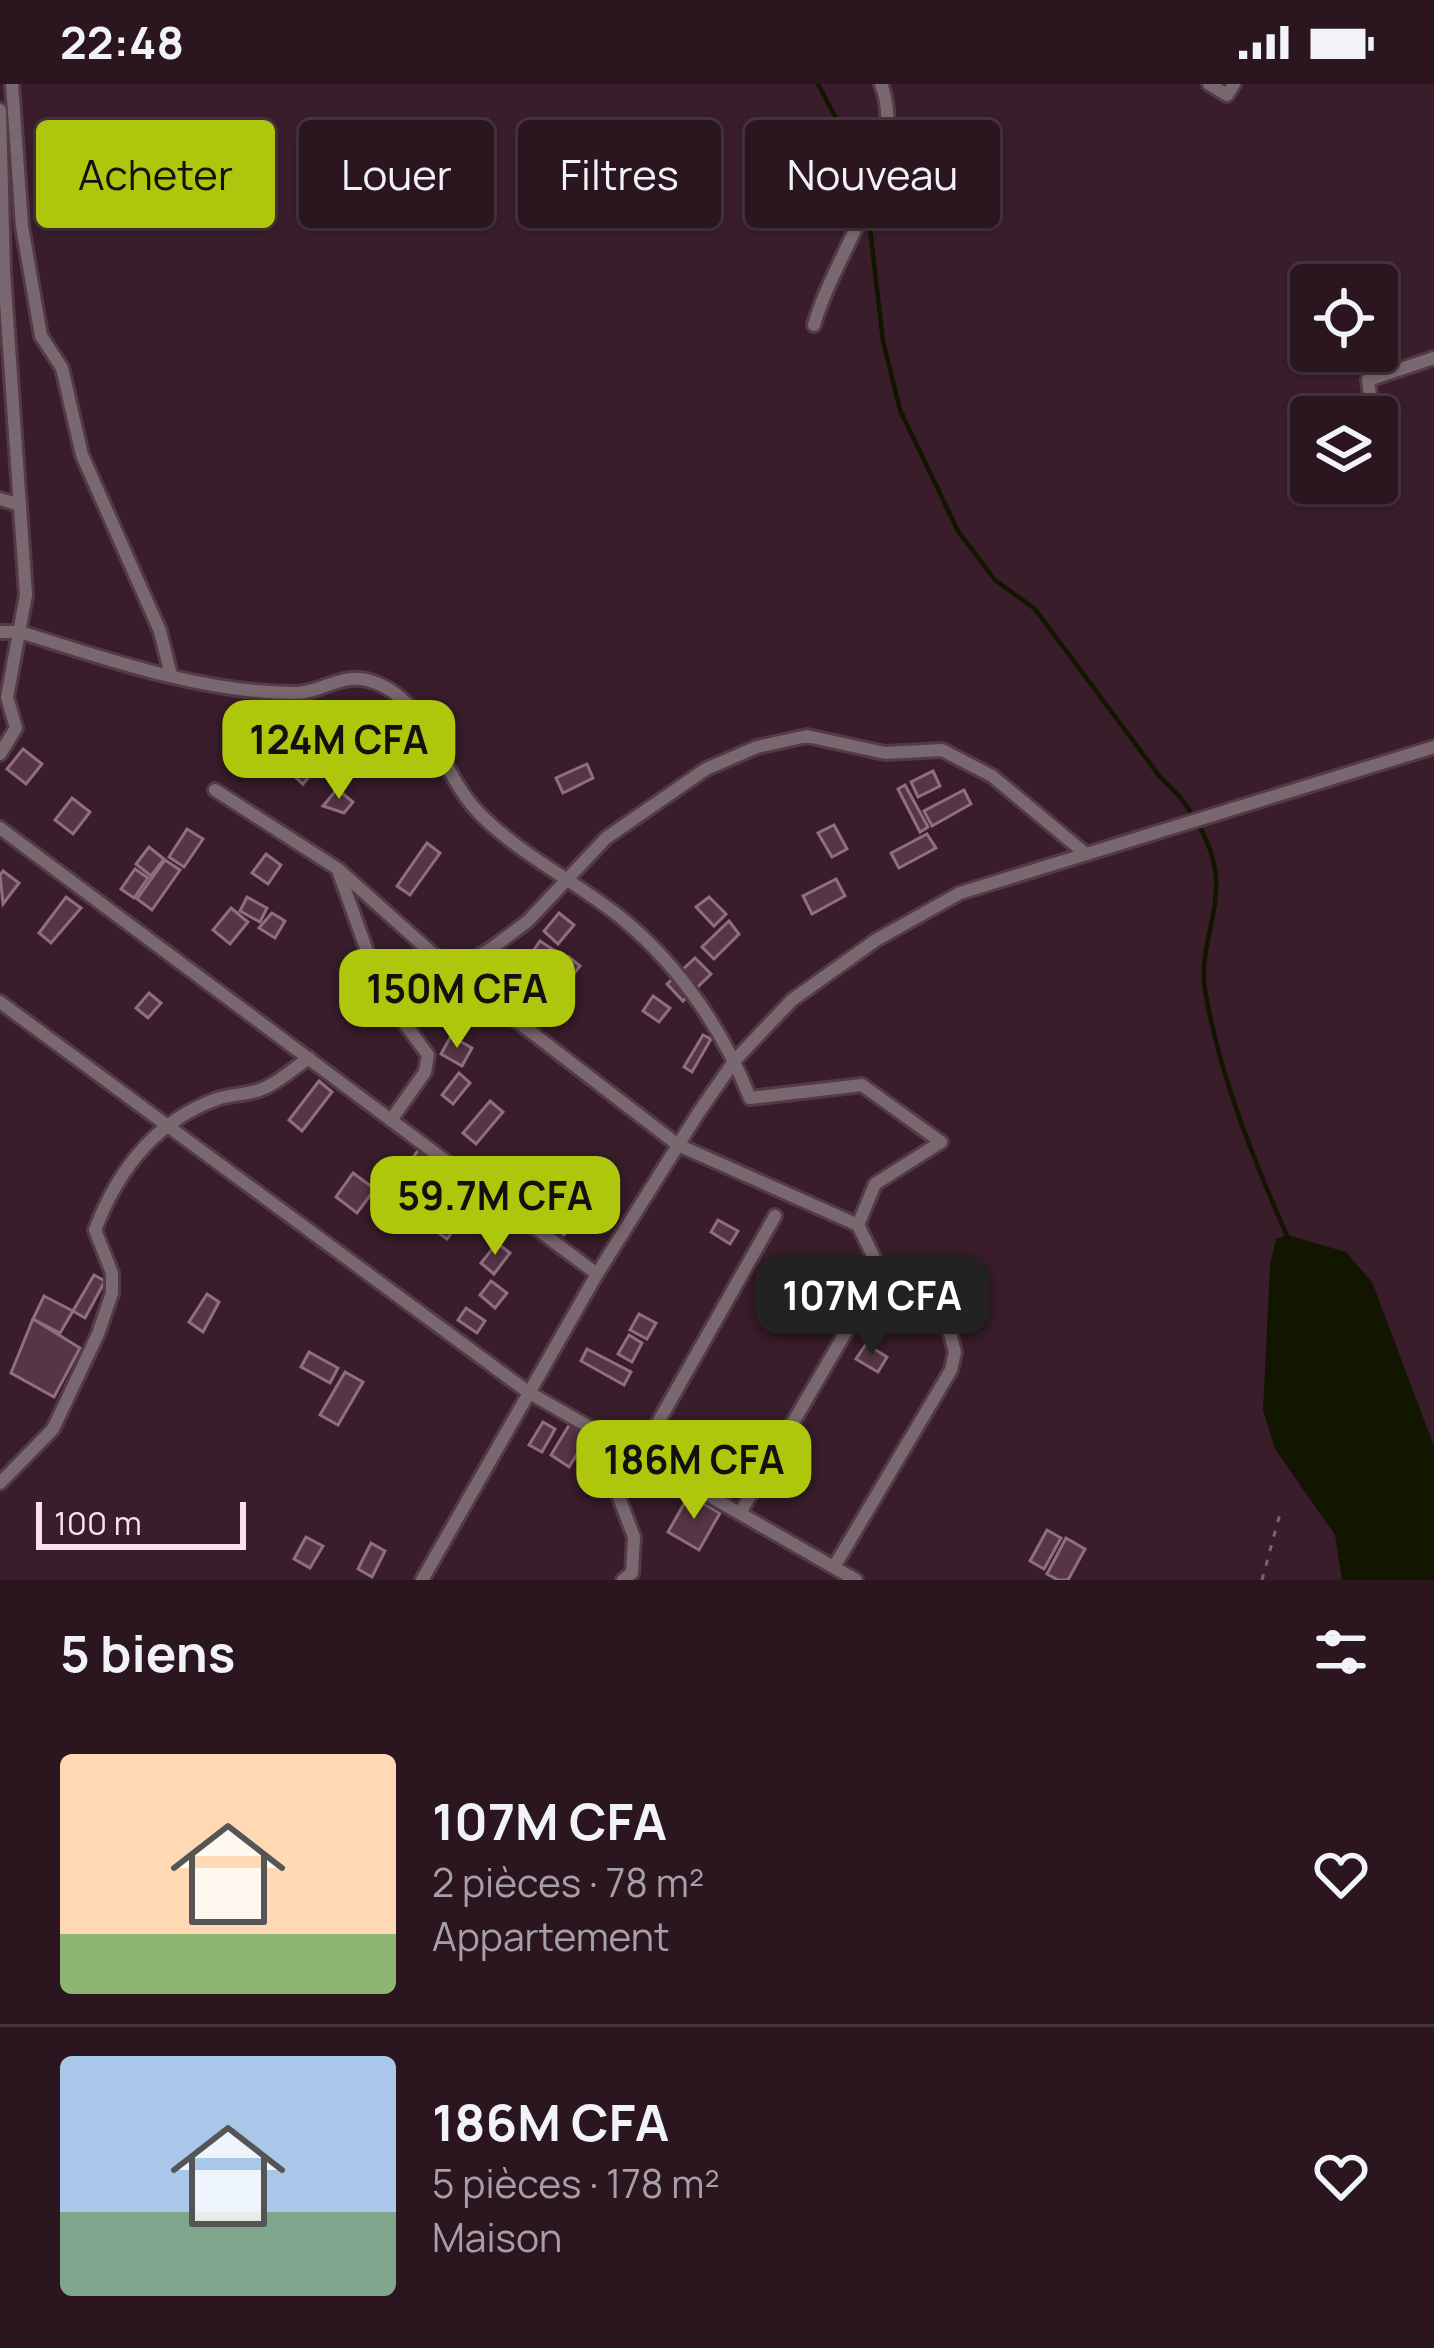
<!DOCTYPE html>
<html lang="fr">
<meta charset="utf-8">
<style>
body{margin:0;font-family:Manrope,sans-serif;background:#37232d;color:#f1f3f6;height:100vh;display:flex;flex-direction:column;font-size:45px;white-space:nowrap}
*{box-sizing:border-box;margin:0}
p{font-size:39px;color:#a69fa5}
.icon{flex:none;width:66px;height:66px;fill:none;stroke:currentColor;stroke-width:2;stroke-linecap:round;stroke-linejoin:round}
.map{position:relative;height:1496px;overflow:hidden}
.drawer{display:flex;flex-direction:column;background:#2b1620;flex:1}
.drawer>*{flex:none}
.guide{position:absolute;left:36px;top:36px;width:1362px;height:108px;display:flex;gap:24px}
.buttons{position:absolute;left:1290px;top:180px;display:grid;gap:24px}
.buttons a{display:grid;place-items:center;width:108px;height:108px;border-radius:12px;background:#2b1620;box-shadow:0 3px 9px #0004,0 0 0 3px #47353e;font-size:60px}
.scale{position:absolute;left:36px;bottom:30px;width:210px;box-sizing:border-box;padding-left:12px;border:6px solid #f8e3ec;border-top:0;font-size:33px;line-height:42px;white-space:nowrap;color:#f8e3ec;-webkit-text-stroke:9px #391d2b;paint-order:stroke}
.price{position:absolute;translate:-50% -102px;padding:0 27px;border-radius:24px;background:#aec60b;color:#111;font-size:39px;line-height:78px;filter:drop-shadow(0 3px 6px #0008)}
.price::after{content:'';position:absolute;left:50%;top:72px;width:36px;height:27px;margin-left:-18px;background:inherit;clip-path:polygon(0 0,100% 0,50% 100%)}
.price.selected{background:#222;color:#fff}
ul{padding:0;list-style:none}
li{display:flex;align-items:center;gap:36px;height:300px;padding:0 60px}
li+li{border-top:3px solid #47353e}
li span{display:grid;place-items:center;flex:none;width:336px;height:240px;border-radius:12px;color:#555}
li>.icon{margin-inline-start:auto}
span .icon{width:144px;height:144px;fill:#fffc;stroke-width:1}
li b{font-size:51px}
h2{display:flex;justify-content:space-between;align-items:center;height:144px;padding:0 60px;font-size:51px}
.chip{padding:0 42px;border-radius:12px;background:#2b1620;box-shadow:0 3px 9px #0004,0 0 0 3px #47353e;font-size:42px;line-height:108px}
.chip.selected{background:#aec60b;color:#111}
.status{display:flex;justify-content:space-between;align-items:center;height:84px;padding:0 60px;background:#2b1620;direction:ltr}
.status svg{height:33px;fill:currentColor}
.map>svg:first-child{display:block}
.water{fill:#121600}
.lines{fill:none;stroke-linecap:round;stroke-linejoin:round}
.stream{stroke:#121600;stroke-width:4.5}
.building{fill:#573545;stroke:#916e7d;stroke-width:3}
.street-casing{stroke:#543946;stroke-width:18}
.path{stroke:#7c626e;stroke-width:3;stroke-dasharray:6 9;stroke-linecap:butt}
.street{stroke:#7a6870;stroke-width:12}
</style>
<div class="status"><b>22:48</b><svg viewBox="0 0 49 12"><path d="M0 12V9h3v3zM5 12V6h3v6zM10 12V3h3v9zM15 12V0h3v12zM26 1h20v11H26zM47 4h2v5h-2z"/></svg></div>
<div class="map">
<svg width="1434" height="1496" viewBox="0 0 1434 1496">
<rect width="100%" height="100%" fill="#391d2b"/>
<path class="water" d="M 1287,1151 L 1346,1168 L 1372,1198 L 1434,1362 L 1434,1496 L 1342,1496 L 1335,1451 L 1275,1365 L 1263,1326 L 1270,1181 L 1276,1155 Z"/>
<g class="lines">
<g class="stream">
<path d="M 818,0 L 840,42 L 865,110"/>
<path d="M 868,127 L 883,257 L 900,326 L 958,447 L 995,496 L 1035,525 L 1160,693 C 1186,715 1215,759 1216,796 C 1218,833 1199,868 1205,906 C 1219,990 1253,1074 1287,1152"/>
</g>
</g>
<g class="building">
<path d="M 316,662 L 327,670 L 303,700 L 293,691 Z"/>
<path d="M 23,665 L 42,680 L 26,700 L 7,685 Z"/>
<path d="M 587,680 L 593,694 L 563,709 L 556,694 Z"/>
<path d="M 933,687 L 940,702 L 918,713 L 911,698 Z"/>
<path d="M 905,701 L 928,743 L 920,748 L 898,705 Z"/>
<path d="M 337,705 L 353,718 L 344,729 L 323,722 Z"/>
<path d="M 964,706 L 971,720 L 932,742 L 924,727 Z"/>
<path d="M 72,714 L 90,728 L 73,750 L 55,736 Z"/>
<path d="M 834,741 L 847,765 L 832,773 L 818,749 Z"/>
<path d="M 187,745 L 203,755 L 184,783 L 169,773 Z"/>
<path d="M 927,750 L 936,764 L 899,784 L 891,769 Z"/>
<path d="M 427,759 L 440,769 L 410,811 L 397,802 Z"/>
<path d="M 149,763 L 164,775 L 151,792 L 136,780 Z"/>
<path d="M 266,770 L 281,781 L 268,800 L 252,789 Z"/>
<path d="M 165,776 L 180,786 L 152,826 L 137,815 Z"/>
<path d="M 135,785 L 148,794 L 134,814 L 121,805 Z"/>
<path d="M 3,787 L 19,799 L 3,820 L 0,791 Z"/>
<path d="M 836,795 L 845,812 L 812,830 L 803,812 Z"/>
<path d="M 66,813 L 81,824 L 51,859 L 39,849 Z"/>
<path d="M 247,813 L 267,824 L 260,838 L 240,827 Z"/>
<path d="M 709,813 L 726,830 L 714,842 L 696,823 Z"/>
<path d="M 231,824 L 248,838 L 230,860 L 213,846 Z"/>
<path d="M 272,829 L 285,837 L 275,854 L 259,844 Z"/>
<path d="M 559,829 L 574,841 L 558,860 L 544,847 Z"/>
<path d="M 729,837 L 739,850 L 714,875 L 702,863 Z"/>
<path d="M 540,857 L 561,871 L 550,888 L 529,873 Z"/>
<path d="M 569,873 L 580,882 L 554,915 L 543,907 Z"/>
<path d="M 695,874 L 711,890 L 683,917 L 667,900 Z"/>
<path d="M 149,909 L 161,919 L 148,934 L 136,924 Z"/>
<path d="M 653,912 L 670,924 L 659,938 L 643,927 Z"/>
<path d="M 703,951 L 711,955 L 692,988 L 684,983 Z"/>
<path d="M 451,952 L 472,964 L 462,982 L 441,970 Z"/>
<path d="M 459,989 L 470,999 L 453,1020 L 442,1011 Z"/>
<path d="M 319,997 L 332,1008 L 302,1047 L 289,1036 Z"/>
<path d="M 490,1017 L 503,1028 L 476,1060 L 463,1049 Z"/>
<path d="M 421,1062 L 435,1072 L 409,1107 L 396,1098 Z"/>
<path d="M 583,1087 L 602,1102 L 564,1151 L 545,1137 Z"/>
<path d="M 353,1089 L 375,1105 L 357,1129 L 336,1113 Z"/>
<path d="M 464,1105 L 477,1115 L 447,1155 L 433,1145 Z"/>
<path d="M 718,1136 L 738,1147 L 730,1160 L 711,1148 Z"/>
<path d="M 497,1159 L 510,1169 L 494,1190 L 481,1179 Z"/>
<path d="M 94,1191 L 105,1197 L 85,1234 L 73,1227 Z"/>
<path d="M 491,1197 L 507,1209 L 495,1224 L 480,1211 Z"/>
<path d="M 207,1210 L 219,1218 L 203,1248 L 189,1238 Z"/>
<path d="M 44,1212 L 73,1227 L 60,1249 L 33,1235 Z"/>
<path d="M 466,1224 L 485,1237 L 477,1249 L 458,1236 Z"/>
<path d="M 639,1230 L 656,1239 L 647,1255 L 630,1246 Z"/>
<path d="M 33,1235 L 80,1264 L 54,1313 L 11,1289 Z"/>
<path d="M 629,1251 L 642,1259 L 632,1278 L 618,1270 Z"/>
<path d="M 866,1260 L 887,1273 L 878,1288 L 856,1275 Z"/>
<path d="M 587,1265 L 631,1288 L 624,1301 L 581,1277 Z"/>
<path d="M 309,1268 L 338,1284 L 330,1299 L 301,1283 Z"/>
<path d="M 345,1288 L 363,1298 L 338,1341 L 320,1331 Z"/>
<path d="M 543,1338 L 555,1345 L 542,1368 L 529,1361 Z"/>
<path d="M 571,1338 L 590,1350 L 569,1383 L 551,1371 Z"/>
<path d="M 689,1411 L 720,1429 L 699,1466 L 668,1448 Z"/>
<path d="M 1047,1446 L 1061,1454 L 1044,1485 L 1030,1477 Z"/>
<path d="M 306,1453 L 323,1462 L 310,1484 L 294,1475 Z"/>
<path d="M 1066,1454 L 1085,1465 L 1068,1496 L 1058,1496 L 1047,1490 Z"/>
<path d="M 371,1459 L 385,1467 L 372,1493 L 358,1485 Z"/>
</g>
<g class="lines">
<defs>
<g id="street">
<path d="M 12,0 L 22,142 L 41,252 L 62,284 L 82,371 L 160,547 L 171,591"/>
<path d="M 1209,0 L 1227,11 L 1234,0"/>
<path d="M 0,26 L 4,189 L 26,511 L 7,613 L 16,644 L 0,670"/>
<path d="M 814,241 C 834,170 910,74 881,0"/>
<path d="M 1371,320 L 1368,296 L 1434,274"/>
<path d="M 0,415 L 20,421"/>
<path d="M 0,548 L 20,548 C 106,575 203,609 295,609 C 326,609 344,583 381,601 C 432,625 441,690 479,729 C 521,772 579,799 625,837 C 680,883 724,948 750,1014 L 862,1001 L 941,1058 L 875,1100 L 858,1141"/>
<path d="M 215,706 L 338,785 L 453,888 L 678,1061 L 858,1141 L 881,1188 L 922,1212 L 947,1238 L 955,1268 L 951,1286 L 834,1483"/>
<path d="M 0,744 L 597,1190"/>
<path d="M 339,789 L 382,909 L 428,971 L 425,988 L 391,1036"/>
<path d="M 382,909 L 453,888 L 492,864 L 528,837 L 606,754 L 706,685 L 757,663 L 807,652 L 885,669 L 942,666 L 992,692 L 1086,770"/>
<path d="M 0,918 L 528,1308 L 856,1496"/>
<path d="M 594,1347 L 634,1453 L 632,1489 L 623,1496"/>
<path d="M 639,1372 L 775,1132"/>
<path d="M 0,1399 L 53,1345 L 98,1250 L 112,1209 L 112,1189 L 95,1146 C 117,1088 155,1037 217,1015 C 231,1010 248,1011 262,1005 C 278,999 294,984 309,974"/>
<path d="M 740,1429 L 881,1188"/>
<path d="M 422,1496 L 597,1190 L 699,1028 L 735,976 L 792,916 L 876,856 L 960,809 L 1434,663"/>
</g>
</defs>
<use href="#street" class="street-casing"/>
<path class="path" d="M 1262,1496 L 1281,1426"/>
<use href="#street" class="street"/>
</g>
</svg>
<div class="buttons">
<a><svg class="icon" aria-label="locate" viewBox="0 0 24 24"><circle cx="12" cy="12" r="6"/><path d="M12 2v4M12 18v4M2 12h4M18 12h4"/></svg></a>
<a><svg class="icon" aria-label="layers" viewBox="0 0 24 24"><path d="M12 4l9 5-9 5-9-5zM3 14l9 5 9-5"/></svg></a>
</div>
<div class="scale">100 m</div>
<b class="price" style="left:339px;top:718px">124M CFA</b>
<b class="price" style="left:457px;top:967px">150M CFA</b>
<b class="price" style="left:495px;top:1174px">59.7M CFA</b>
<b class="price selected" style="left:872px;top:1274px">107M CFA</b>
<b class="price" style="left:694px;top:1438px">186M CFA</b>
<div class="guide">
<a class="chip selected">Acheter</a>
<a class="chip">Louer</a>
<a class="chip">Filtres</a>
<a class="chip">Nouveau</a>
</div>
</div>
<section class="drawer">
<h2>5 biens<svg class="icon" aria-label="filters" viewBox="0 0 24 24"><path d="M4 7h16M4 17h16"/><circle cx="9" cy="7" r="2"/><circle cx="15" cy="17" r="2"/></svg></h2>
<ul>
<li><span style="background:linear-gradient(#ffd9b3 75%,#8fb573 0)"><svg class="icon" aria-label="home" viewBox="0 0 24 24"><path d="M3 11l9-7 9 7M6 9v11h12V9"/></svg></span><div><b>107M CFA</b><p>2 pièces · 78 m²</p><p>Appartement</p></div><svg class="icon" aria-label="heart" viewBox="0 0 24 24"><path d="M12 20l-8-8c-3-5 5-10 8-4 3-6 11-1 8 4z"/></svg></li>
<li><span style="background:linear-gradient(#a9c7e8 65%,#7fa58c 0)"><svg class="icon" aria-label="home" viewBox="0 0 24 24"><path d="M3 11l9-7 9 7M6 9v11h12V9"/></svg></span><div><b>186M CFA</b><p>5 pièces · 178 m²</p><p>Maison</p></div><svg class="icon" aria-label="heart" viewBox="0 0 24 24"><path d="M12 20l-8-8c-3-5 5-10 8-4 3-6 11-1 8 4z"/></svg></li>
</ul>
</section>
